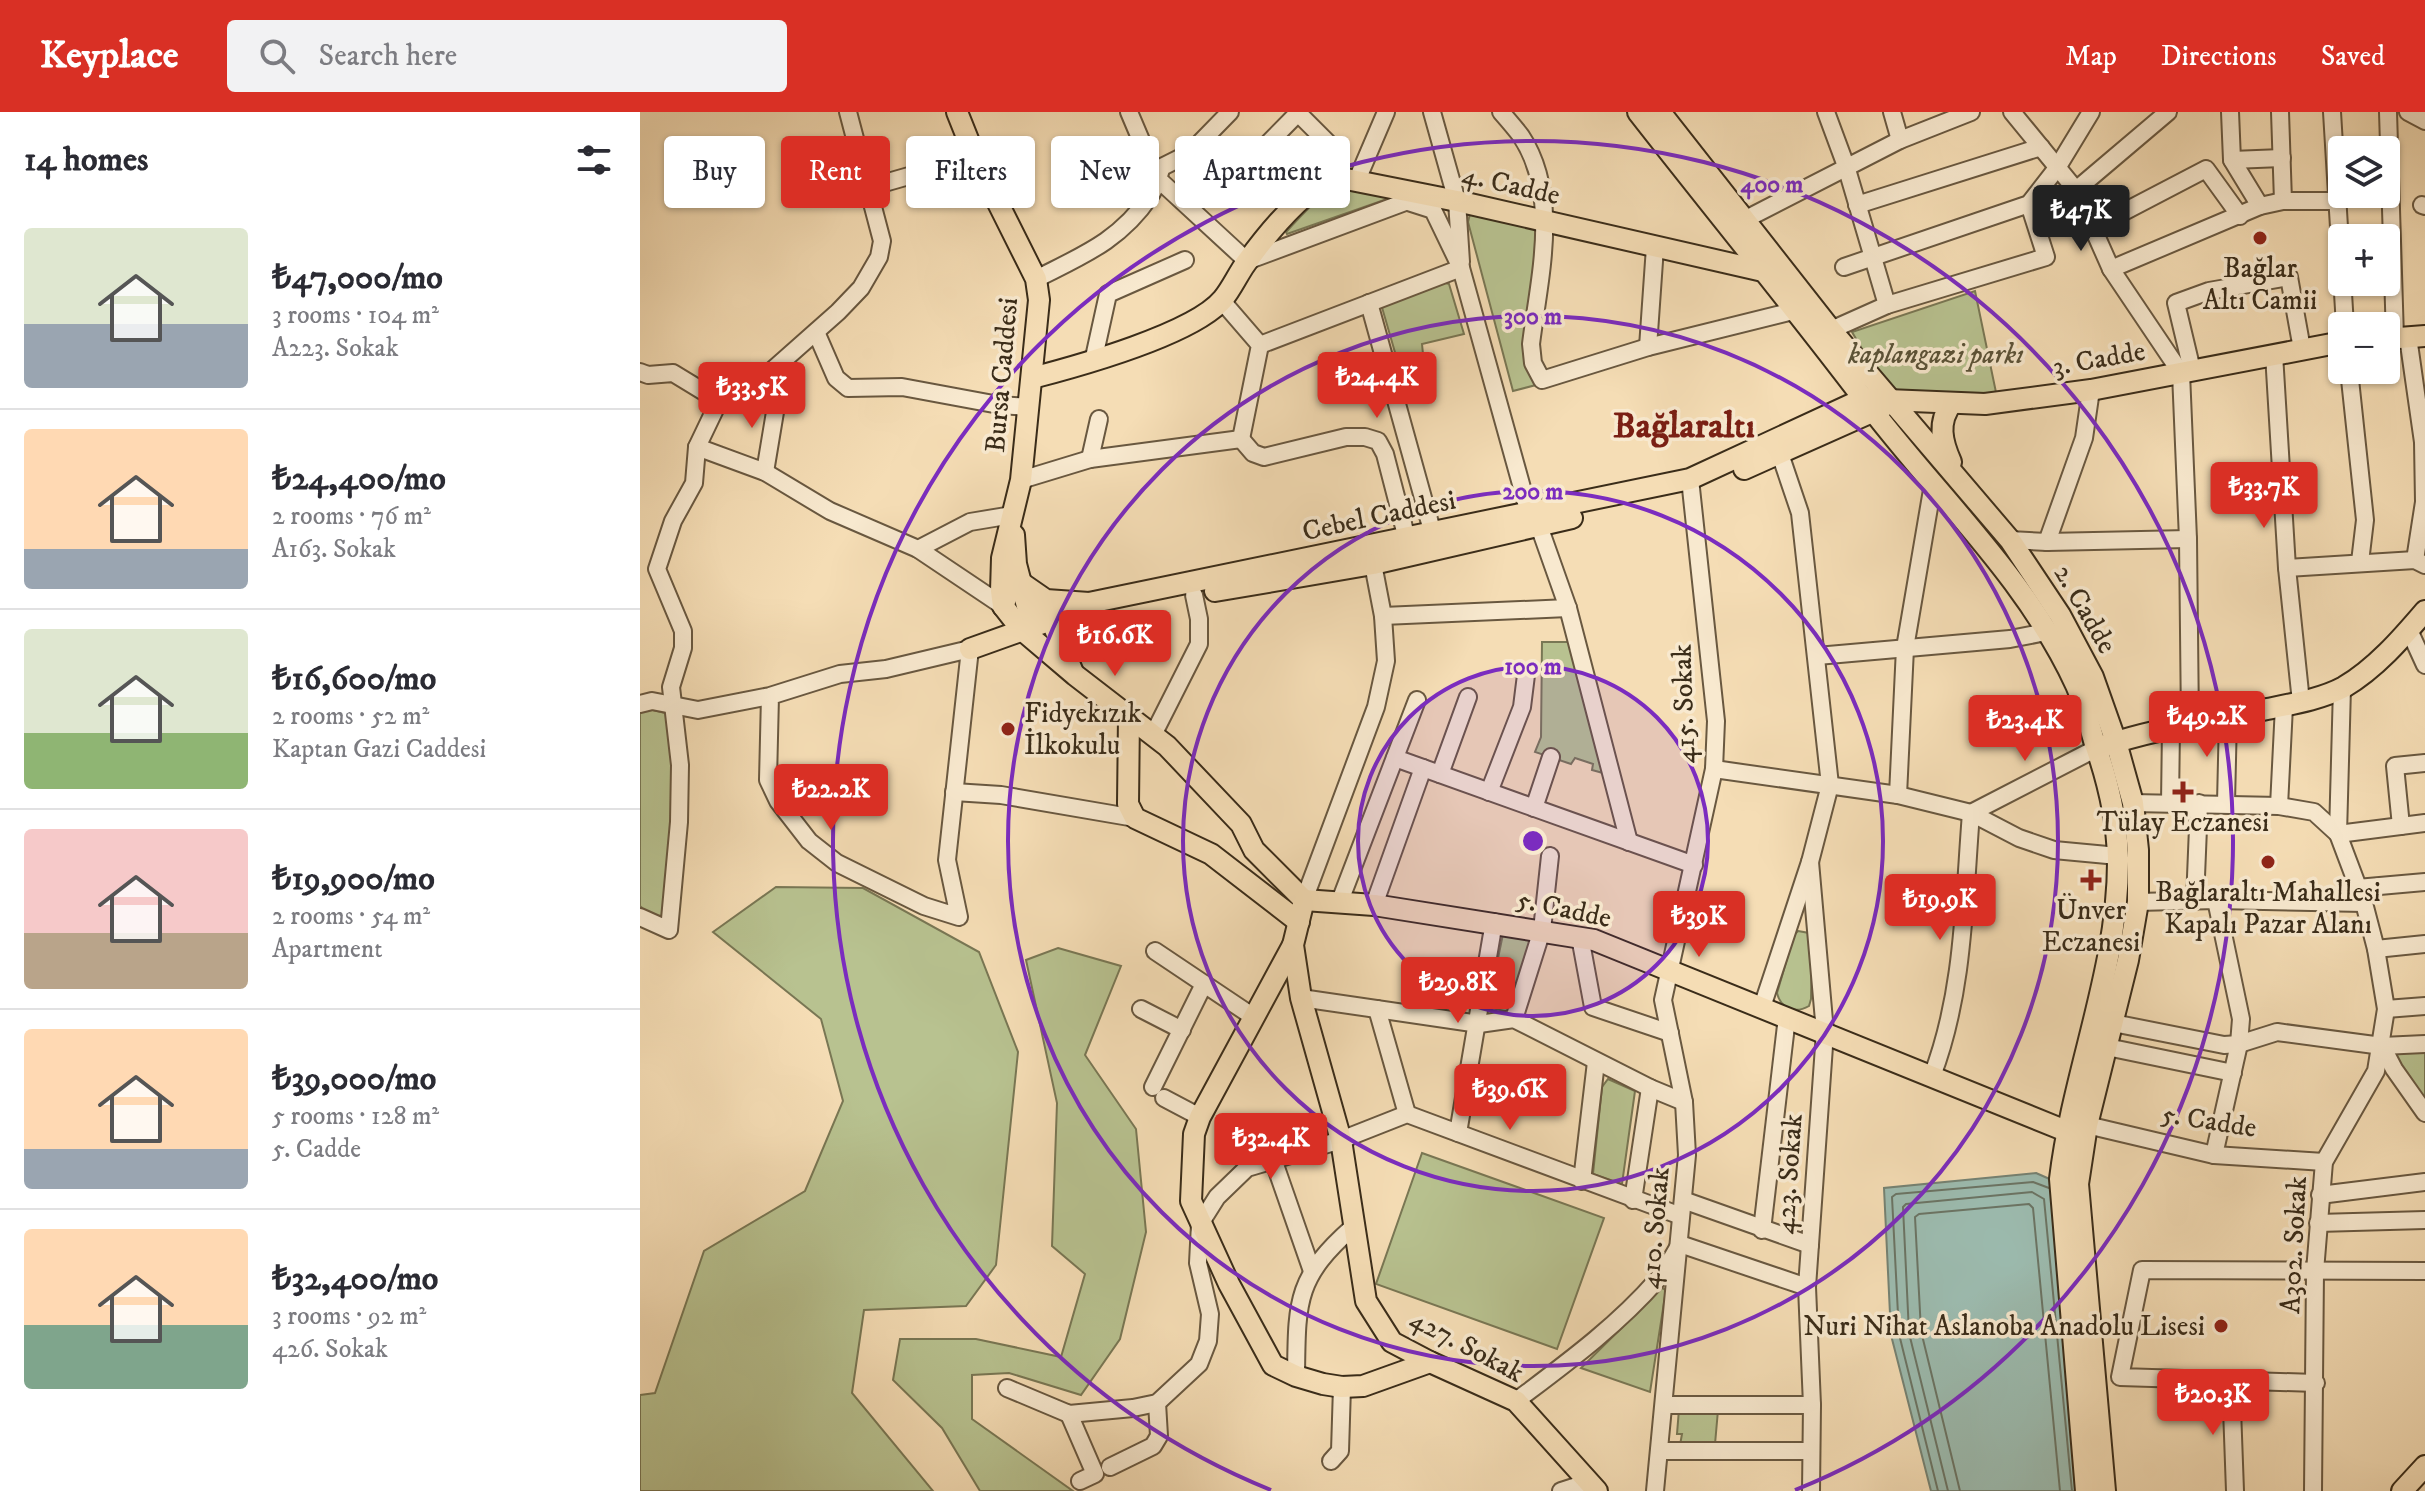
<!DOCTYPE html>
<meta charset="utf-8">
<style>
body{margin:0;font-family:"IM FELL DW Pica",serif;background:#f2f2f3;color:#2b2b33;height:100vh;display:flex;flex-direction:column;font-size:30px;white-space:nowrap}
*{box-sizing:border-box;margin:0}
p{font-size:26px;color:#7c7c81}
.icon{flex:none;width:44px;height:44px;fill:none;stroke:currentColor;stroke-width:2;stroke-linecap:round;stroke-linejoin:round}
.map{position:relative;flex:1;overflow:hidden}
.panel{display:flex;flex-direction:column;background:#fff;width:640px}
.panel>*{flex:none}
.top-card{position:absolute;left:24px;top:24px;width:760px;height:72px;display:flex;gap:16px}
.controls{position:absolute;left:1688px;top:24px;display:grid;gap:16px}
.controls a{display:grid;place-items:center;width:72px;height:72px;border-radius:8px;background:#fff;box-shadow:0 2px 6px #0004;font-size:40px}
.price{position:absolute;translate:-50% -68px;padding:0 18px;border-radius:8px;background:#d93025;color:#fff;font-size:26px;line-height:52px;filter:drop-shadow(0 2px 4px #0008)}
.price::after{content:'';position:absolute;left:50%;top:48px;width:24px;height:18px;margin-left:-12px;background:inherit;clip-path:polygon(0 0,100% 0,50% 100%)}
.price.current{background:#222;color:#fff}
ul{padding:0;list-style:none}
li{display:flex;align-items:center;gap:24px;height:200px;padding:0 24px}
li+li{border-top:2px solid #e1e1e2}
li span{display:grid;place-items:center;flex:none;width:224px;height:160px;border-radius:8px;color:#555}
li>.icon{margin-inline-start:auto}
span .icon{width:96px;height:96px;fill:#fffc;stroke-width:1}
li b{font-size:34px}
h2{display:flex;justify-content:space-between;align-items:center;height:96px;padding:0 24px;font-size:34px}
.tag{padding:0 28px;border-radius:8px;background:#fff;box-shadow:0 2px 6px #0004;font-size:28px;line-height:72px}
.tag.current{background:#d93025;color:#fff}
header{display:flex;align-items:center;gap:48px;box-sizing:border-box;height:112px;padding:0 40px;background:#d93025;color:#fff}
header strong{font-size:38px}
nav{display:flex;gap:44px;margin-inline-start:auto;font-size:28px}
.search{width:560px;height:72px;background:#f2f2f3;display:flex;align-items:center;gap:20px;box-sizing:border-box;padding:0 28px;border-radius:8px;color:#7c7c81;font-size:30px}
main{display:flex;flex:1;min-height:0}
.map>svg:first-child{display:block}
.green{fill:#b8c290;stroke:#797754;stroke-width:2}
.water{fill:#9cbbaf;stroke:#758273;stroke-width:2}
.lines{fill:none;stroke-linecap:round;stroke-linejoin:round}
.shore{stroke:#6b7464;stroke-width:2}
.minor-casing{stroke:#695840;stroke-width:20}
.major-casing{stroke:#3a2c19;stroke-width:24}
.minor{stroke:#f8e9cf;stroke-width:16}
.major{stroke:#f5ddb5;stroke-width:20}
.ring{fill:none;stroke:#7b2cbf;stroke-width:4}
.poi-dot{fill:#8f2418;stroke:#f8e9cf;stroke-width:3}
.labels{text-anchor:middle;dominant-baseline:central;stroke-width:7;stroke-linejoin:round;paint-order:stroke}
.street-label{font-size:28px;fill:#3a2c19;stroke:#f8e9cf}
.poi-label{font-size:28px;fill:#3a2c19;stroke:#f8e9cf}
.park-label{font-size:28px;font-style:italic;fill:#5a5237;stroke:#f8e9cf}
.district-label{font-size:36px;font-weight:bold;fill:#7a1f14;stroke:#f8e9cf}
.centre{fill:#7b2cbf;stroke:#f8e9cf;stroke-width:4}
.ring-label{font-size:24px;text-anchor:middle;font-weight:bold;fill:#7b2cbf;stroke:#f8e9cf;stroke-width:7;stroke-linejoin:round;paint-order:stroke}
</style>
<header>
<strong>Keyplace</strong>
<div class="search"><svg class="icon" aria-label="search" viewBox="0 0 24 24"><circle cx="10" cy="10" r="6"/><path d="M15 15l6 6"/></svg>Search here</div>
<nav><a>Map</a><a>Directions</a><a>Saved</a></nav>
</header>
<main>
<section class="panel">
<h2>14 homes<svg class="icon" aria-label="filters" viewBox="0 0 24 24"><path d="M4 7h16M4 17h16"/><circle cx="9" cy="7" r="2"/><circle cx="15" cy="17" r="2"/></svg></h2>
<ul>
<li><span style="background:linear-gradient(#dfe7d0 60%,#9aa5b1 0)"><svg class="icon" aria-label="home" viewBox="0 0 24 24"><path d="M3 11l9-7 9 7M6 9v11h12V9"/></svg></span><div><b>₺47,000/mo</b><p>3 rooms · 104 m²</p><p>A223. Sokak</p></div></li>
<li><span style="background:linear-gradient(#ffd9b3 75%,#9aa5b1 0)"><svg class="icon" aria-label="home" viewBox="0 0 24 24"><path d="M3 11l9-7 9 7M6 9v11h12V9"/></svg></span><div><b>₺24,400/mo</b><p>2 rooms · 76 m²</p><p>A163. Sokak</p></div></li>
<li><span style="background:linear-gradient(#dfe7d0 65%,#8fb573 0)"><svg class="icon" aria-label="home" viewBox="0 0 24 24"><path d="M3 11l9-7 9 7M6 9v11h12V9"/></svg></span><div><b>₺16,600/mo</b><p>2 rooms · 52 m²</p><p>Kaptan Gazi Caddesi</p></div></li>
<li><span style="background:linear-gradient(#f6c9c9 65%,#b9a48a 0)"><svg class="icon" aria-label="home" viewBox="0 0 24 24"><path d="M3 11l9-7 9 7M6 9v11h12V9"/></svg></span><div><b>₺19,900/mo</b><p>2 rooms · 54 m²</p><p>Apartment</p></div></li>
<li><span style="background:linear-gradient(#ffd9b3 75%,#9aa5b1 0)"><svg class="icon" aria-label="home" viewBox="0 0 24 24"><path d="M3 11l9-7 9 7M6 9v11h12V9"/></svg></span><div><b>₺39,000/mo</b><p>5 rooms · 128 m²</p><p>5. Cadde</p></div></li>
<li><span style="background:linear-gradient(#ffd9b3 60%,#7fa58c 0)"><svg class="icon" aria-label="home" viewBox="0 0 24 24"><path d="M3 11l9-7 9 7M6 9v11h12V9"/></svg></span><div><b>₺32,400/mo</b><p>3 rooms · 92 m²</p><p>426. Sokak</p></div></li>
</ul>
</section>
<div class="map">
<svg width="1785" height="1379" viewBox="0 0 1785 1379">
<rect width="100%" height="100%" fill="#f5ddb5"/>
<filter id="stains"><feTurbulence type="fractalNoise" baseFrequency=".0025" numOctaves="4"/><feColorMatrix values="0 0 0 0 .2 0 0 0 0 .09 0 0 0 0 .02 0 0 0 .5 -.17"/></filter>
<radialGradient id="worn" r=".72"><stop offset=".6" stop-color="#630" stop-opacity="0"/><stop offset="1" stop-color="#630" stop-opacity=".3"/></radialGradient>
<g class="green">
<path d="M 703,76 L 748,84 L 750,86 L 647,122 L 646,120 C 664,101 677,83 703,76 Z"/>
<path d="M 830,102 L 893,112 L 897,120 L 888,254 L 896,273 L 873,279 L 828,110 Z"/>
<path d="M 803,170 L 809,172 L 824,222 L 782,232 L 785,262 L 763,268 L 741,192 Z"/>
<path d="M 1335,179 L 1358,290 L 1253,289 L 1212,220 Z"/>
<path d="M 902,530 L 931,530 L 963,661 L 952,658 L 953,652 L 935,646 L 931,652 L 895,640 L 901,625 Z"/>
<path d="M 9,597 L 29,602 L 35,657 L 25,803 L 12,805 L 0,794 L 0,600 Z"/>
<path d="M 136,775 L 223,776 L 339,840 L 378,940 L 356,1153 L 326,1194 L 224,1198 L 212,1281 L 293,1379 L 0,1379 L 0,1283 L 15,1281 L 64,1139 L 165,1079 L 203,989 L 181,907 L 73,820 Z"/>
<path d="M 1158,819 L 1169,821 L 1172,825 L 1171,887 L 1169,894 C 1155,902 1141,897 1137,881 L 1154,823 Z"/>
<path d="M 863,822 L 893,829 L 868,900 L 848,895 Z"/>
<path d="M 418,836 L 481,854 L 445,943 L 496,1017 L 506,1120 L 480,1227 L 441,1283 L 369,1261 L 332,1263 L 332,1307 L 433,1379 L 340,1379 L 302,1316 L 253,1268 L 260,1227 L 336,1227 L 421,1245 L 445,1162 L 412,1134 L 417,991 L 386,848 Z"/>
<path d="M 1785,937 L 1785,990 L 1756,946 L 1757,939 Z"/>
<path d="M 968,967 L 995,979 L 982,1072 L 953,1062 L 962,975 Z"/>
<path d="M 782,1041 L 964,1106 L 917,1237 L 736,1172 Z"/>
<path d="M 1022,1176 L 1026,1178 L 1010,1280 L 941,1256 Z"/>
<path d="M 1039,1297 L 1078,1298 L 1075,1332 L 1040,1333 L 1042,1322 L 1037,1322 Z"/>
</g>
<path class="water" d="M 1396,1061 L 1421,1072 L 1450,1379 L 1291,1379 L 1251,1223 L 1244,1076 Z"/>
<g class="lines">
<g class="shore">
<path d="M 1298,1379 L 1259,1222 L 1252,1085 L 1256,1082 L 1393,1070 L 1409,1076"/>
<path d="M 1308,1379 L 1269,1221 L 1263,1095 L 1266,1092 L 1392,1080 L 1404,1087 L 1432,1379"/>
<path d="M 1320,1379 L 1281,1219 L 1275,1105 L 1279,1102 L 1389,1092 L 1393,1096 L 1420,1379"/>
</g>
<defs>
<g id="minor">
<path d="M 489,0 L 517,66 L 607,149 L 776,86"/>
<path d="M 657,0 L 692,35 L 697,45 L 691,64"/>
<path d="M 792,0 L 817,89 L 821,150"/>
<path d="M 861,0 C 868,8 875,16 881,24 C 921,84 899,166 891,232 L 893,251 L 902,268 L 1008,235 L 1153,199"/>
<path d="M 1186,0 L 1206,54 L 1247,193"/>
<path d="M 1252,0 L 1260,28"/>
<path d="M 1372,0 L 1436,78 L 1471,157 L 1541,261 L 1548,427 L 1550,612"/>
<path d="M 1590,0 L 1592,48 L 1620,94"/>
<path d="M 1640,0 L 1643,89"/>
<path d="M 1692,0 L 1705,214"/>
<path d="M 1748,0 L 1755,226"/>
<path d="M 1768,0 L 1785,9"/>
<path d="M 550,41 L 588,72 L 659,0"/>
<path d="M 1592,48 L 1642,46"/>
<path d="M 717,68 L 746,0"/>
<path d="M 227,76 L 335,45"/>
<path d="M 1436,78 L 1528,0"/>
<path d="M 768,90 L 793,98 L 821,156 L 889,401 L 899,414 L 928,496 L 989,730"/>
<path d="M 1217,93 L 1401,35"/>
<path d="M 1782,93 L 1785,94"/>
<path d="M 1104,108 L 1260,28 L 1331,0"/>
<path d="M 1451,117 L 1566,57 L 1600,104"/>
<path d="M 1204,155 L 1389,92 L 1417,56 L 1451,0"/>
<path d="M 1471,157 L 1620,94 L 1643,89 L 1696,89"/>
<path d="M 396,167 C 441,144 480,129 510,84 C 516,76 518,65 522,55 L 550,41 L 590,0"/>
<path d="M 582,189 L 620,233 L 601,327"/>
<path d="M 729,191 L 793,422"/>
<path d="M 1191,218 L 1247,193 L 1406,145 L 1389,92"/>
<path d="M 176,220 L 196,266 L 208,276 L 262,275 L 359,293 L 389,295"/>
<path d="M 1768,225 L 1783,330 L 1784,390 L 1775,448"/>
<path d="M 620,233 L 821,156"/>
<path d="M 1008,235 L 1015,135"/>
<path d="M 1634,242 L 1647,456 L 1661,590"/>
<path d="M 453,250 L 468,182 L 545,148"/>
<path d="M 1552,258 L 1536,191 L 1569,179 L 1649,165 L 1662,237"/>
<path d="M 1709,258 L 1725,408 L 1720,450"/>
<path d="M 0,260 L 8,263 L 33,261 L 79,289"/>
<path d="M 601,327 L 613,341 L 624,345 L 706,325 L 725,325 L 738,329 L 745,342 L 767,427"/>
<path d="M 57,335 L 125,360 L 190,399 L 278,437 L 363,494"/>
<path d="M 450,347 L 459,307"/>
<path d="M 125,360 L 138,282"/>
<path d="M 381,368 L 450,347 L 601,327"/>
<path d="M 1370,428 L 1407,430 L 1548,427"/>
<path d="M 1407,430 L 1444,326 L 1451,278"/>
<path d="M 278,437 L 330,410 L 372,403"/>
<path d="M 1647,456 L 1775,448 L 1785,453"/>
<path d="M 743,504 L 928,496"/>
<path d="M 1769,518 L 1785,553"/>
<path d="M 1177,544 L 1370,527 L 1406,520"/>
<path d="M 0,592 L 12,589 L 58,598 L 130,584 L 200,562 L 246,557 L 330,537 L 307,748 L 319,805 L 284,794 L 197,751 L 169,729 L 138,689 L 128,668 L 130,584"/>
<path d="M 513,623 L 559,532 L 559,507 L 554,483"/>
<path d="M 755,646 L 1054,753"/>
<path d="M 1074,657 L 1258,683 L 1331,701 L 1379,726 L 1414,738 L 1478,744"/>
<path d="M 800,662 L 828,585"/>
<path d="M 314,680 L 361,683 L 495,706"/>
<path d="M 849,680 L 882,595 L 886,563"/>
<path d="M 1258,683 L 1265,536 L 1293,372"/>
<path d="M 1493,691 L 1639,694 L 1674,700 L 1698,722 L 1785,711"/>
<path d="M 1530,691 L 1531,616"/>
<path d="M 1586,691 L 1588,605"/>
<path d="M 1639,694 L 1644,594"/>
<path d="M 894,696 L 911,645"/>
<path d="M 1761,714 L 1755,654 L 1785,651"/>
<path d="M 1170,750 L 1185,920 L 1167,1175 L 1172,1293 L 1171,1379"/>
<path d="M 1717,776 L 1785,770"/>
<path d="M 664,788 L 736,595 L 746,549 L 743,504 L 733,452"/>
<path d="M 700,789 L 777,588"/>
<path d="M 1555,789 L 1559,691"/>
<path d="M 1498,790 L 1576,788 L 1724,791"/>
<path d="M 734,793 L 783,656"/>
<path d="M 0,805 L 29,818 L 39,710 L 40,653 L 31,575 L 43,536 L 43,519 L 17,457 L 33,409 L 54,371 L 57,335 L 79,289 L 92,276 L 128,262 L 198,200 L 221,176 L 239,145 L 242,129 L 208,0"/>
<path d="M 940,825 L 953,895 L 1030,921"/>
<path d="M 1736,837 L 1785,832"/>
<path d="M 515,839 L 612,904"/>
<path d="M 661,886 L 839,912 L 874,907 L 1010,976 L 1044,990"/>
<path d="M 1122,895 L 1170,750 L 1190,673 L 1160,401 L 1136,330"/>
<path d="M 501,897 L 542,918"/>
<path d="M 737,897 L 767,1002"/>
<path d="M 1746,897 L 1785,894"/>
<path d="M 874,907 L 902,818 L 910,744"/>
<path d="M 1473,911 L 1584,933 L 1599,932 L 1637,920 L 1742,934 L 1785,932"/>
<path d="M 1742,934 L 1754,957 L 1785,1001"/>
<path d="M 1467,935 L 1593,961"/>
<path d="M 1292,964 C 1324,881 1324,789 1331,701 L 1457,636"/>
<path d="M 513,975 L 564,872"/>
<path d="M 524,986 L 560,1005"/>
<path d="M 1447,1013 L 1574,1043 L 1684,1050"/>
<path d="M 818,1021 L 854,810"/>
<path d="M 1574,1043 L 1599,932 L 1601,907 L 1576,788"/>
<path d="M 633,1047 L 672,1159"/>
<path d="M 942,1069 L 956,950"/>
<path d="M 1680,1083 L 1785,1070"/>
<path d="M 993,1088 L 1010,976"/>
<path d="M 1043,1088 L 1170,1133"/>
<path d="M 1678,1111 L 1785,1108"/>
<path d="M 1122,1118 L 1147,905"/>
<path d="M 656,1264 C 657,1190 655,1166 713,1115"/>
<path d="M 1591,1269 L 1595,1379"/>
<path d="M 1676,1271 L 1480,1265 L 1502,1158 L 1785,1159"/>
<path d="M 367,1276 L 429,1302 L 493,1296 L 517,1291 L 559,1252 L 568,1229 L 570,1202 L 558,1151 L 560,1112 L 577,1085 L 607,1056 L 701,1028 L 767,1002 L 1041,1104"/>
<path d="M 876,1289 C 925,1252 976,1215 1017,1168 C 1026,1158 1033,1144 1040,1132 L 1167,1175"/>
<path d="M 1024,1293 L 1172,1293"/>
<path d="M 429,1302 L 455,1362 L 440,1369"/>
<path d="M 1019,1339 L 1171,1339"/>
<path d="M 691,1349 L 700,1339 L 702,1275"/>
<path d="M 470,1355 L 513,1334 L 519,1324 L 517,1291"/>
<path d="M 921,1379 L 949,1370"/>
<path d="M 1015,1379 L 1047,1043 L 1044,990 L 1023,888 L 1074,657 L 1076,609 L 1050,367"/>
<path d="M 1673,1379 L 1675,1159 L 1684,1050 L 1736,959 L 1746,897 L 1736,837 L 1724,791 L 1698,722 L 1702,576"/>
</g>
<g id="major">
<path d="M 317,0 L 335,45 L 396,167 L 399,188 L 381,368 L 362,446 L 361,479 L 363,494 L 381,517 L 435,563 L 527,634 L 601,712 L 614,738 L 664,788"/>
<path d="M 998,0 C 1073,96 1150,190 1223,286 C 1294,381 1386,464 1436,573 C 1444,591 1449,612 1455,632 C 1468,669 1477,706 1478,746 C 1479,856 1433,958 1420,1067 L 1446,1379"/>
<path d="M 1020,0 L 1191,218 L 1370,428 L 1420,503 L 1453,565 L 1476,630 L 1493,691 L 1498,738 L 1498,790 L 1488,848 L 1447,1013 L 1438,1072 L 1465,1379"/>
<path d="M 1746,227 L 1785,224"/>
<path d="M 392,266 C 438,254 554,222 583,187 C 592,176 598,162 606,151 C 629,119 658,85 691,64 L 817,89 L 1123,159"/>
<path d="M 1311,350 C 1302,330 1297,310 1312,291"/>
<path d="M 1104,357 L 1243,295"/>
<path d="M 374,423 L 376,452 L 388,498 L 411,508 L 432,558"/>
<path d="M 575,479 L 733,452 L 932,406"/>
<path d="M 363,494 L 372,472 L 380,470 L 406,488 L 449,491 L 1050,367 L 1223,287 L 1345,292 L 1451,278 L 1702,230"/>
<path d="M 330,537 L 411,508 L 453,501"/>
<path d="M 489,604 L 488,692 L 495,706 L 571,742 L 659,810"/>
<path d="M 1464,634 C 1517,616 1573,609 1627,597 C 1652,592 1682,587 1704,575 C 1735,557 1762,526 1785,499"/>
<path d="M 664,788 L 734,793 L 954,828 L 1426,1019"/>
<path d="M 664,788 L 653,833 L 661,886 L 701,1028 L 726,1189 L 752,1230 L 790,1250 L 876,1289 L 957,1379"/>
<path d="M 653,833 L 560,1005 L 554,1022 L 551,1089 L 589,1172 L 633,1253 L 656,1264 L 683,1272 L 702,1275 L 723,1274 L 790,1250"/>
<path d="M 1762,1379 L 1785,1354"/>
</g>
</defs>
<use href="#minor" class="minor-casing"/>
<use href="#major" class="major-casing"/>
<use href="#minor" class="minor"/>
<use href="#major" class="major"/>
</g>
<circle cx="893" cy="729" r="175" fill="#7b2cbf" fill-opacity=".12"/>
<g class="ring">
<circle cx="893" cy="729" r="175"/>
<circle cx="893" cy="729" r="350"/>
<circle cx="893" cy="729" r="525"/>
<path d="M631 1378A700 700 0 1 1 1155 1378"/>
</g>
<g class="poi-dot">
<circle cx="1620" cy="126" r="8"/>
<circle cx="368" cy="617" r="8"/>
<path d="M1539 668h8v8h8v8h-8v8h-8v-8h-8v-8h8z"/>
<circle cx="1628" cy="750" r="8"/>
<path d="M1447 756h8v8h8v8h-8v8h-8v-8h-8v-8h8z"/>
<circle cx="1581" cy="1214" r="8"/>
</g>
<g class="labels">
<g class="street-label">
<text transform="translate(871 73) rotate(13)">4. Cadde</text>
<text transform="translate(1459 247) rotate(-10)">3. Cadde</text>
<text transform="translate(362 263) rotate(-85)">Bursa Caddesi</text>
<text transform="translate(739 404) rotate(-12)">Cebel Caddesi</text>
<text transform="translate(1445 497) rotate(60)">2. Cadde</text>
<text transform="translate(1044 592) rotate(-92)">415. Sokak</text>
<text transform="translate(924 797) rotate(12)">5. Cadde</text>
<text transform="translate(1569 1009) rotate(9)">5. Cadde</text>
<text transform="translate(1149 1062) rotate(-86)">423. Sokak</text>
<text transform="translate(1015 1116) rotate(-85)">410. Sokak</text>
<text transform="translate(1654 1133) rotate(-87)">A302. Sokak</text>
<text transform="translate(827 1234) rotate(28)">427. Sokak</text>
</g>
<g class="poi-label">
<text x="1620" y="156">Bağlar<tspan x="1620" dy="32">Altı Camii</tspan></text>
<text x="384" y="601" text-anchor="start">Fidyekızık<tspan x="384" dy="32">İlkokulu</tspan></text>
<text x="1543" y="710">Tülay Eczanesi</text>
<text x="1628" y="780">Bağlaraltı Mahallesi<tspan x="1628" dy="32">Kapalı Pazar Alanı</tspan></text>
<text x="1451" y="798">Ünver<tspan x="1451" dy="32">Eczanesi</tspan></text>
<text x="1565" y="1214" text-anchor="end">Nuri Nihat Aslanoba Anadolu Lisesi</text>
</g>
<g class="park-label">
<text x="1296" y="242">kaplangazi parkı</text>
</g>
<g class="district-label">
<text x="1044" y="314">Bağlaraltı</text>
</g>
</g>
<circle cx="893" cy="729" r="12" class="centre"/>
<g class="ring-label">
<text x="1132" y="80">400 m</text>
<text x="893" y="212">300 m</text>
<text x="893" y="387">200 m</text>
<text x="893" y="562">100 m</text>
</g>
<rect width="100%" height="100%" filter="url(#stains)"/>
<rect width="100%" height="100%" fill="url(#worn)"/>
</svg>
<div class="controls">
<a><svg class="icon" aria-label="layers" viewBox="0 0 24 24"><path d="M12 4l9 5-9 5-9-5zM3 14l9 5 9-5"/></svg></a>
<a>+</a>
<a>−</a>
</div>
<b class="price current" style="left:1441px;top:141px">₺47K</b>
<b class="price" style="left:737px;top:308px">₺24.4K</b>
<b class="price" style="left:112px;top:318px">₺33.5K</b>
<b class="price" style="left:1624px;top:418px">₺33.7K</b>
<b class="price" style="left:475px;top:566px">₺16.6K</b>
<b class="price" style="left:1567px;top:647px">₺49.2K</b>
<b class="price" style="left:1385px;top:651px">₺23.4K</b>
<b class="price" style="left:191px;top:720px">₺22.2K</b>
<b class="price" style="left:1300px;top:830px">₺19.9K</b>
<b class="price" style="left:1059px;top:847px">₺39K</b>
<b class="price" style="left:818px;top:913px">₺29.8K</b>
<b class="price" style="left:870px;top:1020px">₺39.6K</b>
<b class="price" style="left:631px;top:1069px">₺32.4K</b>
<b class="price" style="left:1573px;top:1325px">₺20.3K</b>
<div class="top-card">
<a class="tag">Buy</a>
<a class="tag current">Rent</a>
<a class="tag">Filters</a>
<a class="tag">New</a>
<a class="tag">Apartment</a>
</div>
</div>
</main>
